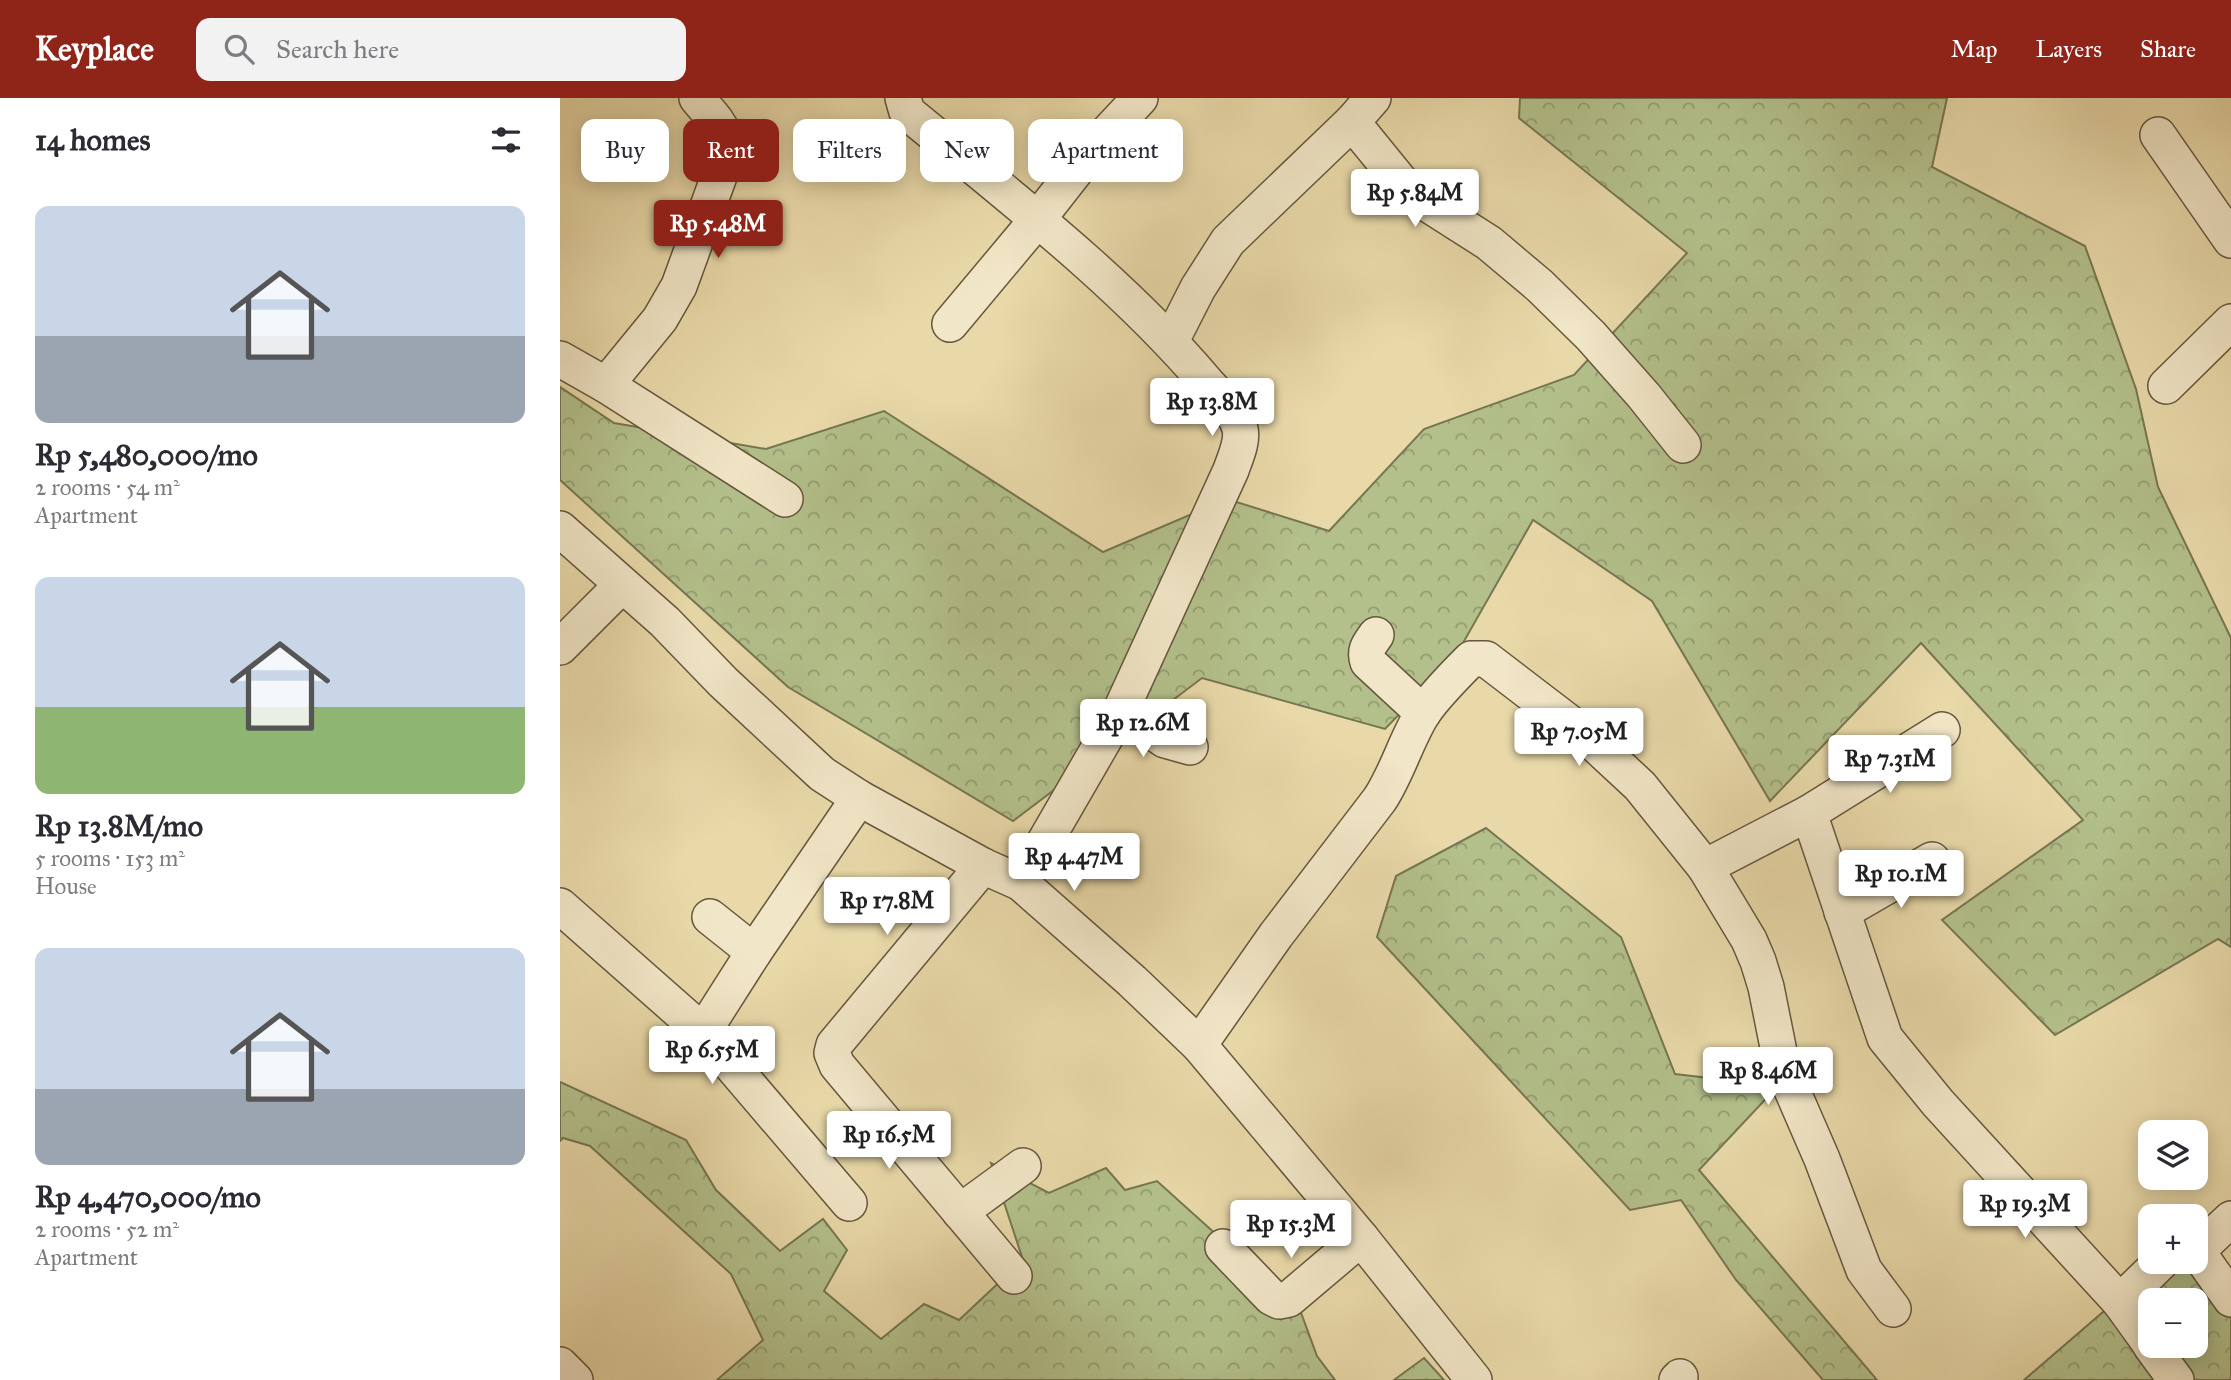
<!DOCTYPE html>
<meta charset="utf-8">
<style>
body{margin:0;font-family:"IM FELL Great Primer",serif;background:#f2f2f3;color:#2b2b33;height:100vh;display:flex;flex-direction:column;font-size:26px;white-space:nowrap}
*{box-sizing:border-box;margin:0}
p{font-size:23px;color:#7c7c81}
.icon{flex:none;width:38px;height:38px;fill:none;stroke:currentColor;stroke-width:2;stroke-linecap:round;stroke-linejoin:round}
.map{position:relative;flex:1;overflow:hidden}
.side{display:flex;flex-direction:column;background:#fff;width:560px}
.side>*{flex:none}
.hud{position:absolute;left:21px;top:21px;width:665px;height:63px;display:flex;gap:14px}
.buttons{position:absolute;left:1578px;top:1022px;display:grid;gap:14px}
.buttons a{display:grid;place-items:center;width:70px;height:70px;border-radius:14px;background:#fff;box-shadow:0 4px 18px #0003;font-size:35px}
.price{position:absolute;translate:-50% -60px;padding:0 16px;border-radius:7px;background:#fff;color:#222;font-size:23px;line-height:46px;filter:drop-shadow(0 2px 4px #0008)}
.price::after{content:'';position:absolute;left:50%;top:42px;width:21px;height:16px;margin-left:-10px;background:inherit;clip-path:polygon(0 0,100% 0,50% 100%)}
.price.current{background:#8f2418;color:#fff}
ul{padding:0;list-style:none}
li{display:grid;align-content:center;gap:14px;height:371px;padding:0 35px}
li span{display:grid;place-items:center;height:217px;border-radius:14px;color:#555}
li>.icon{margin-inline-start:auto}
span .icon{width:126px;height:126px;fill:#fffc;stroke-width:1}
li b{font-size:30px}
h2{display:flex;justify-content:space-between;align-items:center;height:84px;padding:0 35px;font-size:30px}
.chip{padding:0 24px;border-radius:14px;background:#fff;box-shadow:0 4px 18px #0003;font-size:24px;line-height:63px}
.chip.current{background:#8f2418;color:#fff}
header{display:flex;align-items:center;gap:42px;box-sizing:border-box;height:98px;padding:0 35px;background:#8f2418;color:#fff}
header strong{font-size:33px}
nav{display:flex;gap:38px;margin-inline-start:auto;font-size:24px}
.search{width:490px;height:63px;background:#f2f2f3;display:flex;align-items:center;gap:18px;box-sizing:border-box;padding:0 24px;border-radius:14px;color:#7c7c81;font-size:26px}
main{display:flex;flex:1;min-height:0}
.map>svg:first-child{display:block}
.forest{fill:url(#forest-crowns);stroke:#767652;stroke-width:2;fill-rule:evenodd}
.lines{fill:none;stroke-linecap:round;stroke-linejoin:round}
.street-casing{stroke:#65573e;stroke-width:38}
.street{stroke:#f1e6c7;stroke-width:35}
</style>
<header>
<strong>Keyplace</strong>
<div class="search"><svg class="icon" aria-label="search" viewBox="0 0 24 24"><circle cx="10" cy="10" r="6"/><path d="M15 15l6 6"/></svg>Search here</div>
<nav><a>Map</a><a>Layers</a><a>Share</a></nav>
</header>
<main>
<section class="side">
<h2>14 homes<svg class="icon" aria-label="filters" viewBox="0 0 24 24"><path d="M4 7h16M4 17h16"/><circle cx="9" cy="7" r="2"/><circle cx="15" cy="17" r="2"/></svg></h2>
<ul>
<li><span style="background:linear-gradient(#c9d6e8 60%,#9aa5b1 0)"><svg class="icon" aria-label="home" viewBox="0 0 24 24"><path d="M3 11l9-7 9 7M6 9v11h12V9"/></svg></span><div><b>Rp 5,480,000/mo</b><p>2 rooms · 54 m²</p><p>Apartment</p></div></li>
<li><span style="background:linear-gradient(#c9d6e8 60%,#8fb573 0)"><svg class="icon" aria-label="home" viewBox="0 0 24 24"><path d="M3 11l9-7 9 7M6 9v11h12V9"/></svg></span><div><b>Rp 13.8M/mo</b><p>5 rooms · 153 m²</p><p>House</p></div></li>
<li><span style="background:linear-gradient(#c9d6e8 65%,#9aa5b1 0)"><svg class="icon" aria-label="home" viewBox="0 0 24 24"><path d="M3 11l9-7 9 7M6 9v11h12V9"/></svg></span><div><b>Rp 4,470,000/mo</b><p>2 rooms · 52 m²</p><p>Apartment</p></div></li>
</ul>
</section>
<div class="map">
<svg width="1671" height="1282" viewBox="0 0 1671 1282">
<defs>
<pattern id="forest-crowns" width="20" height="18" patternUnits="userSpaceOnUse" patternTransform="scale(1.75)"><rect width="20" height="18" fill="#b3c08b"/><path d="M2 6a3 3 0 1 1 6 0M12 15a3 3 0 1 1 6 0" fill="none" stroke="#939c71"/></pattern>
</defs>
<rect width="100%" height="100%" fill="#e9d9a9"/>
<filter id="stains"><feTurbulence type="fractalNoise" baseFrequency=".00286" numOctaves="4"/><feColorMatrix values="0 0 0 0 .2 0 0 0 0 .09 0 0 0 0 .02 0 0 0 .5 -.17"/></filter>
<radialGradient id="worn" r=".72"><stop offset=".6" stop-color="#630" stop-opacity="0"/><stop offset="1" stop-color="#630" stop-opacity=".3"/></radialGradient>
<g class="forest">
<path d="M 960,0 L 1387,0 L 1372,69 L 1525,148 L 1576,291 L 1598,389 L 1671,540 L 1671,849 L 1658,841 L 1495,937 L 1382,822 L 1523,722 L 1361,545 L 1210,703 L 1092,503 L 973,422 L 895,559 L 825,631 L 642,580 L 453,723 L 228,589 L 0,382 L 0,289 L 54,325 L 206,351 L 324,313 L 543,454 L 667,401 L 769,433 L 864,331 L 1014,277 L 1127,155 L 959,20 Z"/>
<path d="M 926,730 L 1061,839 L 1115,976 L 1218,988 L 1139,1072 L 1317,1282 L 1263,1282 L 1176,1182 L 1121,1102 L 1070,1112 L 817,839 L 836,778 Z"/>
<path d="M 0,984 L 126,1042 L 156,1092 L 220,1153 L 263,1121 L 287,1152 L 264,1193 L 321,1241 L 364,1206 L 399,1222 L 463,1162 L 431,1065 L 489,1095 L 546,1070 L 565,1092 L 597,1083 L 740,1212 L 757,1258 L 775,1282 L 157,1282 L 203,1242 L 171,1176 L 30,1048 L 3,1040 L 0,1043 Z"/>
<path d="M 1601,1164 L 1626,1164 L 1671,1211 L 1671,1282 L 1464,1282 ZM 1591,1202 L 1636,1202 L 1636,1248 L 1591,1248 Z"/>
<path d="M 864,1260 L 884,1282 L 834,1282 Z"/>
</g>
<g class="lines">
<defs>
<g id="street">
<path d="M 343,0 L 347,14 C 449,98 561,184 646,284 C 658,298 676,313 680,331 C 683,344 675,360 671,372 L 561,612 L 461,785"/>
<path d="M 792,24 L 813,0"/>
<path d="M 1598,37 L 1671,142"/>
<path d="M 390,226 L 477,122 L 535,48 L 580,0"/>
<path d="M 611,243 L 638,190 L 668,143 L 792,24 L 840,83 L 860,101 L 929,145 L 980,188 L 1031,238 L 1084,298 L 1123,347"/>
<path d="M 0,261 L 46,287 L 100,221 L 119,188 L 162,70 C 170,32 160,28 137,0"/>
<path d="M 46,287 L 225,401"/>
<path d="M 1606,288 L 1671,224"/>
<path d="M 0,431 L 105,524 L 163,584 L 262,676 L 299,700 L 423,768 L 461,785 L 572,883 L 639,947 L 801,1140 L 914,1282"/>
<path d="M 816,537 C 809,547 804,552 808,564 L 863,615"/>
<path d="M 0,549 L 62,487"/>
<path d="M 561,612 L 605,642 L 630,649"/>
<path d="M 1249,715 L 1382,632"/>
<path d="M 423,768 L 274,947 L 272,955 L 277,967 L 454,1178"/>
<path d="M 1145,769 L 1189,842 L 1198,863 L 1206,889 L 1222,969 L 1262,1061 L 1304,1172 L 1333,1211"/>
<path d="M 0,808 L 143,934"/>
<path d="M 1282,814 L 1372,762"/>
<path d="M 150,819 L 194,854"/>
<path d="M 639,947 L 716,837 L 820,701 C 837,675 845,645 861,618 C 872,600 896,576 911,561 L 926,561 L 1024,636 L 1080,688 L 1145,769 L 1249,715 L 1325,940 L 1378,1005 L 1560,1204 L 1591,1247"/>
<path d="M 289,1105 L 143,934 L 194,854 L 299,700"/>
<path d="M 400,1114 L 463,1068"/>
<path d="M 1671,1121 L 1637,1153 L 1671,1201"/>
<path d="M 663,1149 L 711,1199 L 719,1203 L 729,1201 L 801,1140"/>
<path d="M 1560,1204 L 1601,1164"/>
<path d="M 1591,1248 L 1616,1282"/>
<path d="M 0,1267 L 15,1282"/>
<path d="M 1117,1282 L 1120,1279"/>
</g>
</defs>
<use href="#street" class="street-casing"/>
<use href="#street" class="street"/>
</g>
<rect width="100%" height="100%" filter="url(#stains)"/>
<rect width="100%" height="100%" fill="url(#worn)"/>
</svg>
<div class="buttons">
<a><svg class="icon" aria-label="layers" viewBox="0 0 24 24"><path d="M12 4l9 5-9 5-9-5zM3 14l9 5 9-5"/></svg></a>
<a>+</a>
<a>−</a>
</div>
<b class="price" style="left:855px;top:131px">Rp 5.84M</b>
<b class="price current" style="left:158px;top:162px">Rp 5.48M</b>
<b class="price" style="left:652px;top:340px">Rp 13.8M</b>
<b class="price" style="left:583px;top:661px">Rp 12.6M</b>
<b class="price" style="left:1019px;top:670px">Rp 7.05M</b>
<b class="price" style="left:1330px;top:697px">Rp 7.31M</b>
<b class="price" style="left:514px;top:795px">Rp 4.47M</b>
<b class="price" style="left:1341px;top:812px">Rp 10.1M</b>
<b class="price" style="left:327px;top:839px">Rp 17.8M</b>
<b class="price" style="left:152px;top:988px">Rp 6.55M</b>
<b class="price" style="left:1208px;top:1009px">Rp 8.46M</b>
<b class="price" style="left:329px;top:1073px">Rp 16.5M</b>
<b class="price" style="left:1465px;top:1142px">Rp 19.3M</b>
<b class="price" style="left:731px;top:1162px">Rp 15.3M</b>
<div class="hud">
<a class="chip">Buy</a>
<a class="chip current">Rent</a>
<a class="chip">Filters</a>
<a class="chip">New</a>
<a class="chip">Apartment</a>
</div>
</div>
</main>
